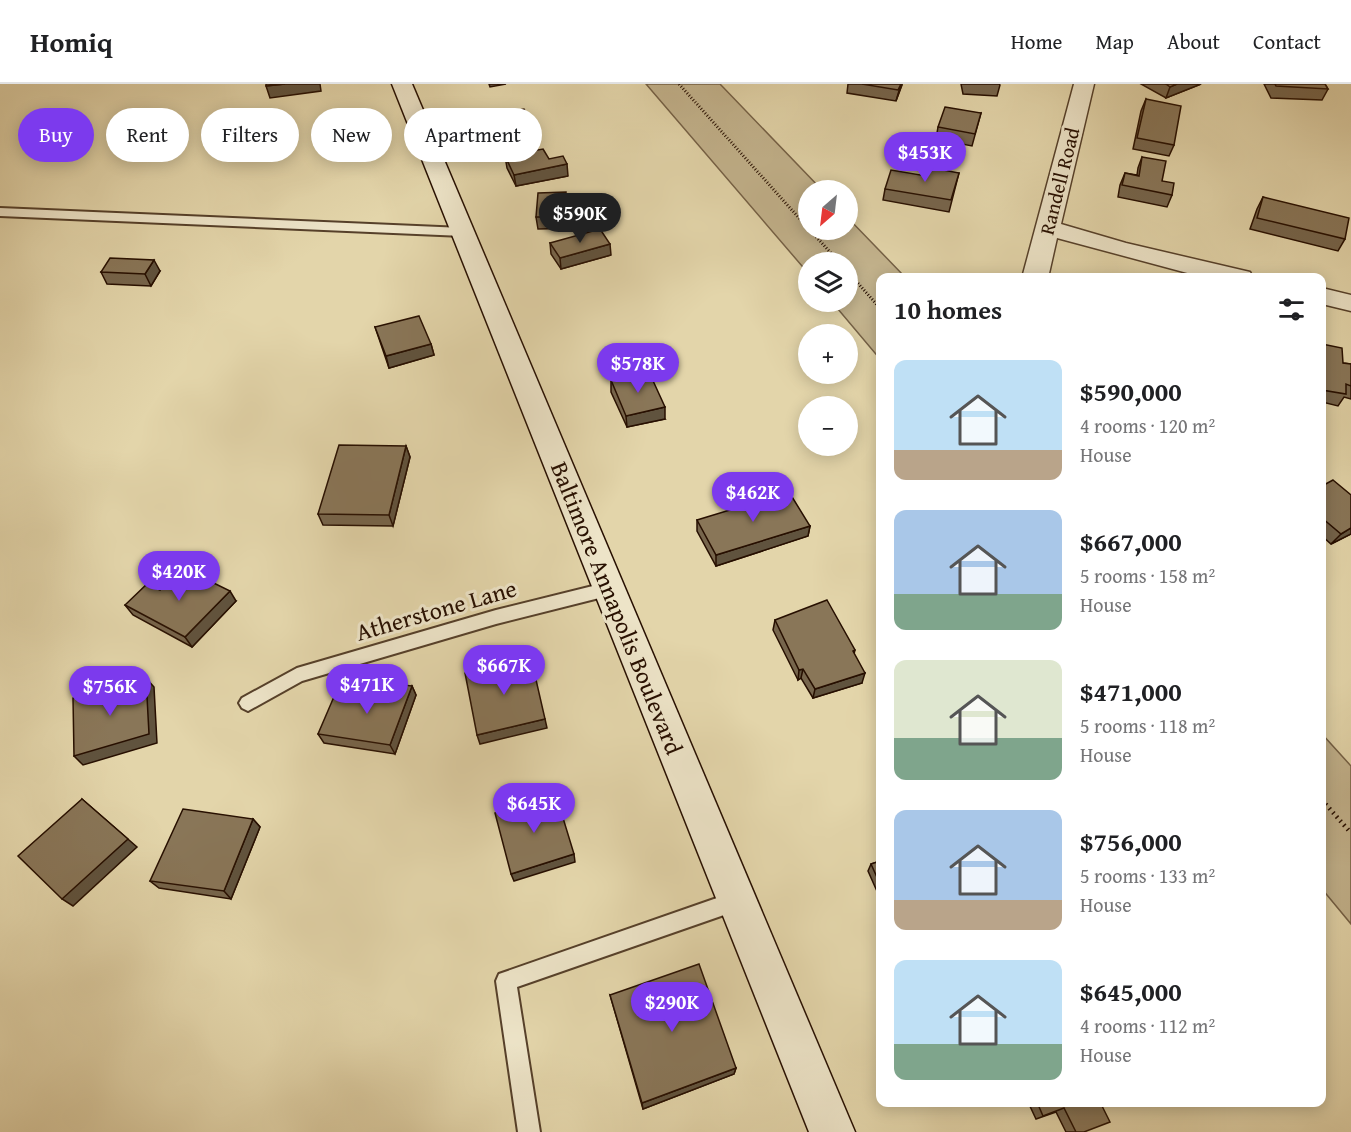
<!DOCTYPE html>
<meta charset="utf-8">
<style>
body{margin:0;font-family:"Gentium Book Plus",serif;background:#f6f6f6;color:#202124;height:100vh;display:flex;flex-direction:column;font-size:22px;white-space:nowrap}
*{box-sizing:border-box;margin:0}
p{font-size:20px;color:#757577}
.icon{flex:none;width:33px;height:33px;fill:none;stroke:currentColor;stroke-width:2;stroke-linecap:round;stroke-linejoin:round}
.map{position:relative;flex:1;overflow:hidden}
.panel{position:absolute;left:876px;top:189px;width:450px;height:834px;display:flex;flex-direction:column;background:#fff;border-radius:12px;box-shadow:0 3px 15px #0003}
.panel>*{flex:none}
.guide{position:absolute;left:18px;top:24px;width:570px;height:54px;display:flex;gap:12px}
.needle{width:39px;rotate:208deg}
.buttons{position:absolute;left:798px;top:96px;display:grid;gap:12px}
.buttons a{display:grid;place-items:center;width:60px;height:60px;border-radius:50%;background:#fff;box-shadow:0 3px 15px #0003;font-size:30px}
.price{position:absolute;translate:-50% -51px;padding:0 14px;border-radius:21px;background:#7c3aed;color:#fff;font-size:20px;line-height:39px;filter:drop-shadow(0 2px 3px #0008)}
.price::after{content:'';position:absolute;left:50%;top:36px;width:18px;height:14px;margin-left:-9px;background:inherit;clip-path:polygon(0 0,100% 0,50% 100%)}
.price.current{background:#222;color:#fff}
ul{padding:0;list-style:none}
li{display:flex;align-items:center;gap:18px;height:150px;padding:0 18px}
li span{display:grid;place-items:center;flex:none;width:168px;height:120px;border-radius:12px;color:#555}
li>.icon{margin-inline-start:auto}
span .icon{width:72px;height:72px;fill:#fffc;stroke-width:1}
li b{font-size:26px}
h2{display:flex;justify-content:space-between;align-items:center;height:72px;padding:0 18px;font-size:26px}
.tag{padding:0 21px;border-radius:27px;background:#fff;box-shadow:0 3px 15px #0003;font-size:21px;line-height:54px}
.tag.current{background:#7c3aed;color:#fff}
header{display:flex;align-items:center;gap:36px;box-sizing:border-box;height:84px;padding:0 30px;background:#fff;border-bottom:2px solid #e0e0e0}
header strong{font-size:28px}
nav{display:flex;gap:33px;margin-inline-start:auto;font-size:21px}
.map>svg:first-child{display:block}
.green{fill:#c3b38d;stroke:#756146;stroke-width:1.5}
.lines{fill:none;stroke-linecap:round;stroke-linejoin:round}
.lane-casing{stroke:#56402a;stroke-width:4}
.street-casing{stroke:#56402a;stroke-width:3}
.secondary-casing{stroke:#270f00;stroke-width:3}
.path-far1{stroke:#270f00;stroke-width:3;stroke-dasharray:1 2;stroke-linecap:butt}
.path{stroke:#270f00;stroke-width:4.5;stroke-dasharray:1.5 4;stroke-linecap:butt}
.lane{fill:#ede4c8;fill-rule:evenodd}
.street{fill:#ede4c8;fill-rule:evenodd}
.secondary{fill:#ede4c8;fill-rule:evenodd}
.wall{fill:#76654c;stroke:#270f00;stroke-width:1.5}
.shaded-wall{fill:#60533e;stroke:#270f00;stroke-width:1.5}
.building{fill:#897658;stroke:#270f00;stroke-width:1.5}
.labels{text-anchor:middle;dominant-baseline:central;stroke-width:6;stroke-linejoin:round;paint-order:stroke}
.far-street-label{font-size:20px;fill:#270f00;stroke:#ede4c8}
.street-label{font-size:24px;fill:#270f00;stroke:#ede4c8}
</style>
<header>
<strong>Homiq</strong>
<nav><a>Home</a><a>Map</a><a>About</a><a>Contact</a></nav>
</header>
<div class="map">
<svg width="1351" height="1048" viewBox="0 0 1351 1048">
<rect width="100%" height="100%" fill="#e3d5aa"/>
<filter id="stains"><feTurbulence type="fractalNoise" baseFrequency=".00333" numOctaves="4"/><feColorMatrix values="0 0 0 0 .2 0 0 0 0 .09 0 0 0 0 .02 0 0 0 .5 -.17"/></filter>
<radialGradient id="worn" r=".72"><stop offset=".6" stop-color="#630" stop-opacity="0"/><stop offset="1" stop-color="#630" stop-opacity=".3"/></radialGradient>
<g class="green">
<path d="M 646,0 L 720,0 L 822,106 L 808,106 L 808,146 L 848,146 L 848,134 L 905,193 L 880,194 L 880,275 L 832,218 L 848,218 L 848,178 L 808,178 L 808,189 Z"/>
<path d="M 1322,650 L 1351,682 L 1351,840 L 1322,805 Z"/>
</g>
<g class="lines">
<defs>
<g id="lane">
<path d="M 0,124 L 463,144 L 469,148 L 463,152 L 0,132 Z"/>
<path d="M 609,498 L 615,500 L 617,505 L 615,510 L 496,540 L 302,597 L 248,627 L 242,624 L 239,619 L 242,614 L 297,584 L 496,526 Z"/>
<path d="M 737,807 L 744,810 L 747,817 L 744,824 L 517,903 L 540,1048 L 518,1048 L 496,897 L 499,890 Z"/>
</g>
<g id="street">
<path d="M 1074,0 L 1094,0 L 1061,140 L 1126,159 L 1250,188 L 1253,194 L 1206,194 L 1057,154 L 1048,194 L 1022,194 Z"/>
<path d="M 1322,204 L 1351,211 L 1351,227 L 1322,220 Z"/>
</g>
<path id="secondary" d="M 392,0 L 412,0 L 855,1048 L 809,1048 Z"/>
</defs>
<use href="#lane" class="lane-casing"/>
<use href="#street" class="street-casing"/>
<use href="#secondary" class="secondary-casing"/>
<g class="path-far1">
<path d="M 679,0 L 808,144"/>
<path d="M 810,146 L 839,178"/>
<path d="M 848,188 L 880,224"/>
</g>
<path class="path" d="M 1322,716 L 1351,749"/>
<use href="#lane" class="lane"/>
<use href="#street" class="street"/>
<use href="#secondary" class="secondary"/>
</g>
<g class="wall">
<path d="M 848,0 L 902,0 L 896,17 L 847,9 Z"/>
<path d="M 961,0 L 999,0 L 1000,1 L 997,12 L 963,10 Z"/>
<path d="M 1141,0 L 1201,0 L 1166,14 Z"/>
<path d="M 1264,0 L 1325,0 L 1328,5 L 1322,16 L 1271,14 Z"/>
<path d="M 1146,15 L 1174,61 L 1169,72 L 1133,65 L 1141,27 Z"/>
<path d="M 981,29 L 972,62 L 936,55 L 938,43 Z"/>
<path d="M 486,32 L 533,50 L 495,58 L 487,43 Z"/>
<path d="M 505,72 L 568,92 L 516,102 L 507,84 Z"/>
<path d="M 1142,73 L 1162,97 L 1172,111 L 1167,123 L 1118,113 L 1120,101 L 1125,89 L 1137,91 L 1138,84 Z"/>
<path d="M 959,89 L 949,128 L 883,116 L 885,105 L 926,92 Z"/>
<path d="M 1263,113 L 1345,155 L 1338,167 L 1250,145 L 1257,125 Z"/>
<path d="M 567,115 L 580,115 L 581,144 L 538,145 L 536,133 Z"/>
<path d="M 550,159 L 611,171 L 561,185 L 551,170 Z"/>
<path d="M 160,187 L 151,202 L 107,200 L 101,188 Z"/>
<path d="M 375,243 L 431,260 L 434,271 L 389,284 Z"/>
<path d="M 1322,260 L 1343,279 L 1351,280 L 1351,315 L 1344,313 L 1338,322 L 1322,318 Z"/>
<path d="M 611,296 L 665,335 L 627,343 L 611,308 Z"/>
<path d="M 406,362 L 410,373 L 393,442 L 323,441 L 318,430 Z"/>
<path d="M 1322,402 L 1351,450 L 1331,460 L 1322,452 Z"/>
<path d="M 697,436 L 810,442 L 808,452 L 716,482 L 697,447 Z"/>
<path d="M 160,506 L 236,517 L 192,563 L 133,531 L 125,521 Z"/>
<path d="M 775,536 L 855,566 L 854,570 L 862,599 L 813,614 L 801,594 L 798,596 L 773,546 Z"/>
<path d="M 412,602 L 416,611 L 395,670 L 324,659 L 318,650 L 376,614 Z"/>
<path d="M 253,735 L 260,743 L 231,815 L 159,804 L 150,797 Z"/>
<path d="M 880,777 L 880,814 L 868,787 L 871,780 Z"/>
<path d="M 880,842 L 880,857 L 877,849 Z"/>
<path d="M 610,911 L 736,984 L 734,990 L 643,1025 Z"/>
<path d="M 1028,1018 L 1100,1018 L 1085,1048 L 1066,1048 L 1056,1028 L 1036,1035 Z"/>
</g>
<g class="shaded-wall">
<path d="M 285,0 L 320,0 L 321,7 L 270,14 L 266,2 Z"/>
<path d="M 489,0 L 506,0 L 490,3 Z"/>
<path d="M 901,0 L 902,0 L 902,1 L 896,17 Z"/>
<path d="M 1177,0 L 1201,0 L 1166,14 L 1170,3 Z"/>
<path d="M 532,39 L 533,50 L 495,58 L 493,47 Z"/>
<path d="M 567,80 L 568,92 L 516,102 L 514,91 Z"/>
<path d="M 580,115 L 581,126 L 581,144 L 580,133 Z"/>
<path d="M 610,160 L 611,171 L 561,185 L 560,174 Z"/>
<path d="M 154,176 L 160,187 L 151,202 L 145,190 Z"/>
<path d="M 431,260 L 434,271 L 389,284 L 386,272 Z"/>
<path d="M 665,323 L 665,335 L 627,343 L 626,332 Z"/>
<path d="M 406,362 L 410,373 L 393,442 L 389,431 Z"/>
<path d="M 810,442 L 808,452 L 716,482 L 716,471 Z"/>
<path d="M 1351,444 L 1351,450 L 1331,460 L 1341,450 Z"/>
<path d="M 230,507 L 236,517 L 192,563 L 185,553 Z"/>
<path d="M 803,585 L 801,594 L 798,596 L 799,586 Z"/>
<path d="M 865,589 L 862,599 L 813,614 L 815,605 Z"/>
<path d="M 146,594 L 154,603 L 157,659 L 83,681 L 74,672 Z"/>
<path d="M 412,602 L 416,611 L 395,670 L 390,661 Z"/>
<path d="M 545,635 L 547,644 L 480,660 L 477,651 Z"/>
<path d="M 82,715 L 137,763 L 73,822 L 62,815 Z"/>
<path d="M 253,735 L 260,743 L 231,815 L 224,807 Z"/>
<path d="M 574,770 L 575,778 L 514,797 L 511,790 Z"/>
<path d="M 736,984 L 734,990 L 643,1025 L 642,1019 Z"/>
</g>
<g class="building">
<path d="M 266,0 L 285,0 L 266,2 Z"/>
<path d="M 862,0 L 901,0 L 898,6 Z"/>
<path d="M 1166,0 L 1177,0 L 1170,3 Z"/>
<path d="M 1275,0 L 1325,0 L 1328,5 L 1276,2 Z"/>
<path d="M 1146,15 L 1181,22 L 1174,61 L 1137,54 Z"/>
<path d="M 945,23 L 981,29 L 975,50 L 938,43 Z"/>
<path d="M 524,25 L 532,39 L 493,47 L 486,32 Z"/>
<path d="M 543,65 L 549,75 L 563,72 L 567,80 L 514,91 L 505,72 Z"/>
<path d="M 1142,73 L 1166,77 L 1162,97 L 1174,99 L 1172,111 L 1122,101 L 1125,89 L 1139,92 Z"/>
<path d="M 928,83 L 959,89 L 951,116 L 885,105 L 891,86 L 926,92 Z"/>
<path d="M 566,108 L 566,115 L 580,115 L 580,133 L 536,133 L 538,109 Z"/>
<path d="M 1263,113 L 1349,134 L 1345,155 L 1257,134 Z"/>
<path d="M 600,145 L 610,160 L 560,174 L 550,159 Z"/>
<path d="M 110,174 L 154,176 L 145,190 L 101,188 Z"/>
<path d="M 419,232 L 431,260 L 386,272 L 375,243 Z"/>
<path d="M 1322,260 L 1342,264 L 1343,279 L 1351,280 L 1351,302 L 1346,300 L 1346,310 L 1322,306 Z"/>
<path d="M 649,288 L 665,323 L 626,332 L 611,296 Z"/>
<path d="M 339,361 L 406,362 L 389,431 L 318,430 Z"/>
<path d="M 1333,396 L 1351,411 L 1351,444 L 1341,450 L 1322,434 L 1322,402 Z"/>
<path d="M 789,408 L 810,442 L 716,471 L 697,436 Z"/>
<path d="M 183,484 L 230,507 L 185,553 L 125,521 L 147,500 L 160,506 Z"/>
<path d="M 827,516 L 855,566 L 853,567 L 865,589 L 815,605 L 803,585 L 799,586 L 775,536 Z"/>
<path d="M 531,574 L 545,635 L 477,651 L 465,589 Z"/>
<path d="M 146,594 L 149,650 L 74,672 L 73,614 Z"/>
<path d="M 383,598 L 412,602 L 390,661 L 318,650 L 336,608 L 376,614 Z"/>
<path d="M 556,711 L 574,770 L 511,790 L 495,729 Z"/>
<path d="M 82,715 L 128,755 L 62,815 L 18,772 Z"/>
<path d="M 183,725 L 253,735 L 224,807 L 150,797 Z"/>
<path d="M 880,777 L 880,800 L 871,780 Z"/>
<path d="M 699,880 L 736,984 L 642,1019 L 610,911 Z"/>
<path d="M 1037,1018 L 1100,1018 L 1110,1038 L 1084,1048 L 1076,1048 L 1064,1024 L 1043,1032 Z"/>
</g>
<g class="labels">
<g class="far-street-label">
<text transform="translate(1059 97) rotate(-76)">Randell Road</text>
</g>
<g class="street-label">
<text transform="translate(617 524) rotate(68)">Baltimore Annapolis Boulevard</text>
<text transform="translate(436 526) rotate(-16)">Atherstone Lane</text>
</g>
</g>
<rect width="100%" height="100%" filter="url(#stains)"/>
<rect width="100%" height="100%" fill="url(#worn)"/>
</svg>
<div class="buttons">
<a><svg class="needle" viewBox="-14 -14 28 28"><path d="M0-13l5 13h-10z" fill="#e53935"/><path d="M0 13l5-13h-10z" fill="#757577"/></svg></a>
<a><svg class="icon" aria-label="layers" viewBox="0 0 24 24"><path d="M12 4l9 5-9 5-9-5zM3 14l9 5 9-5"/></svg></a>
<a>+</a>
<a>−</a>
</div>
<b class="price" style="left:925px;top:99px">$453K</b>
<b class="price current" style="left:580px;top:160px">$590K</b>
<b class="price" style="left:638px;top:310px">$578K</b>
<b class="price" style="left:753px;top:439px">$462K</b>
<b class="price" style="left:179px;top:518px">$420K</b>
<b class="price" style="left:504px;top:612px">$667K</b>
<b class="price" style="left:367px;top:631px">$471K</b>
<b class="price" style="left:110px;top:633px">$756K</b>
<b class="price" style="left:534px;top:750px">$645K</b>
<b class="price" style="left:672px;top:949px">$290K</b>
<div class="guide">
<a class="tag current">Buy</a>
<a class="tag">Rent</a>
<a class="tag">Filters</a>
<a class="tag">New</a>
<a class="tag">Apartment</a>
</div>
<section class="panel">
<h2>10 homes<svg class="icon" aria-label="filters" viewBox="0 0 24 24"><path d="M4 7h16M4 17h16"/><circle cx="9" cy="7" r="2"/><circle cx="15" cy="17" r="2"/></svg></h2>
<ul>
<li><span style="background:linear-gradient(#bfe0f5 75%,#b9a48a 0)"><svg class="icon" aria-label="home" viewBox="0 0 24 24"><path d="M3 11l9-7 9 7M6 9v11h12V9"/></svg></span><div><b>$590,000</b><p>4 rooms · 120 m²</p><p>House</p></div></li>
<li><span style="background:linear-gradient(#a9c7e8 70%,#7fa58c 0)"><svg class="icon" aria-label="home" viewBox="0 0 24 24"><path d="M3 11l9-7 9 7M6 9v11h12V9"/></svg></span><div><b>$667,000</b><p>5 rooms · 158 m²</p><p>House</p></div></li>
<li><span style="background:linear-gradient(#dfe7d0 65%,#7fa58c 0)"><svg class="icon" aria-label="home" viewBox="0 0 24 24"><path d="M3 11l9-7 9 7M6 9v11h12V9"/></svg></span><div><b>$471,000</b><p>5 rooms · 118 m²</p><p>House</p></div></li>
<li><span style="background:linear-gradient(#a9c7e8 75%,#b9a48a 0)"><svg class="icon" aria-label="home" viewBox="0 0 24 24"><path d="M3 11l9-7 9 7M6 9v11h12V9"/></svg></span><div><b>$756,000</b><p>5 rooms · 133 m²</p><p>House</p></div></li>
<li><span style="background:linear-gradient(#bfe0f5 70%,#7fa58c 0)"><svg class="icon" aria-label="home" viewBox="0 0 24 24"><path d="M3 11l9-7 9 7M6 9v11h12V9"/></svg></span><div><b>$645,000</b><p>4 rooms · 112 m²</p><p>House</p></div></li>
</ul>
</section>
</div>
